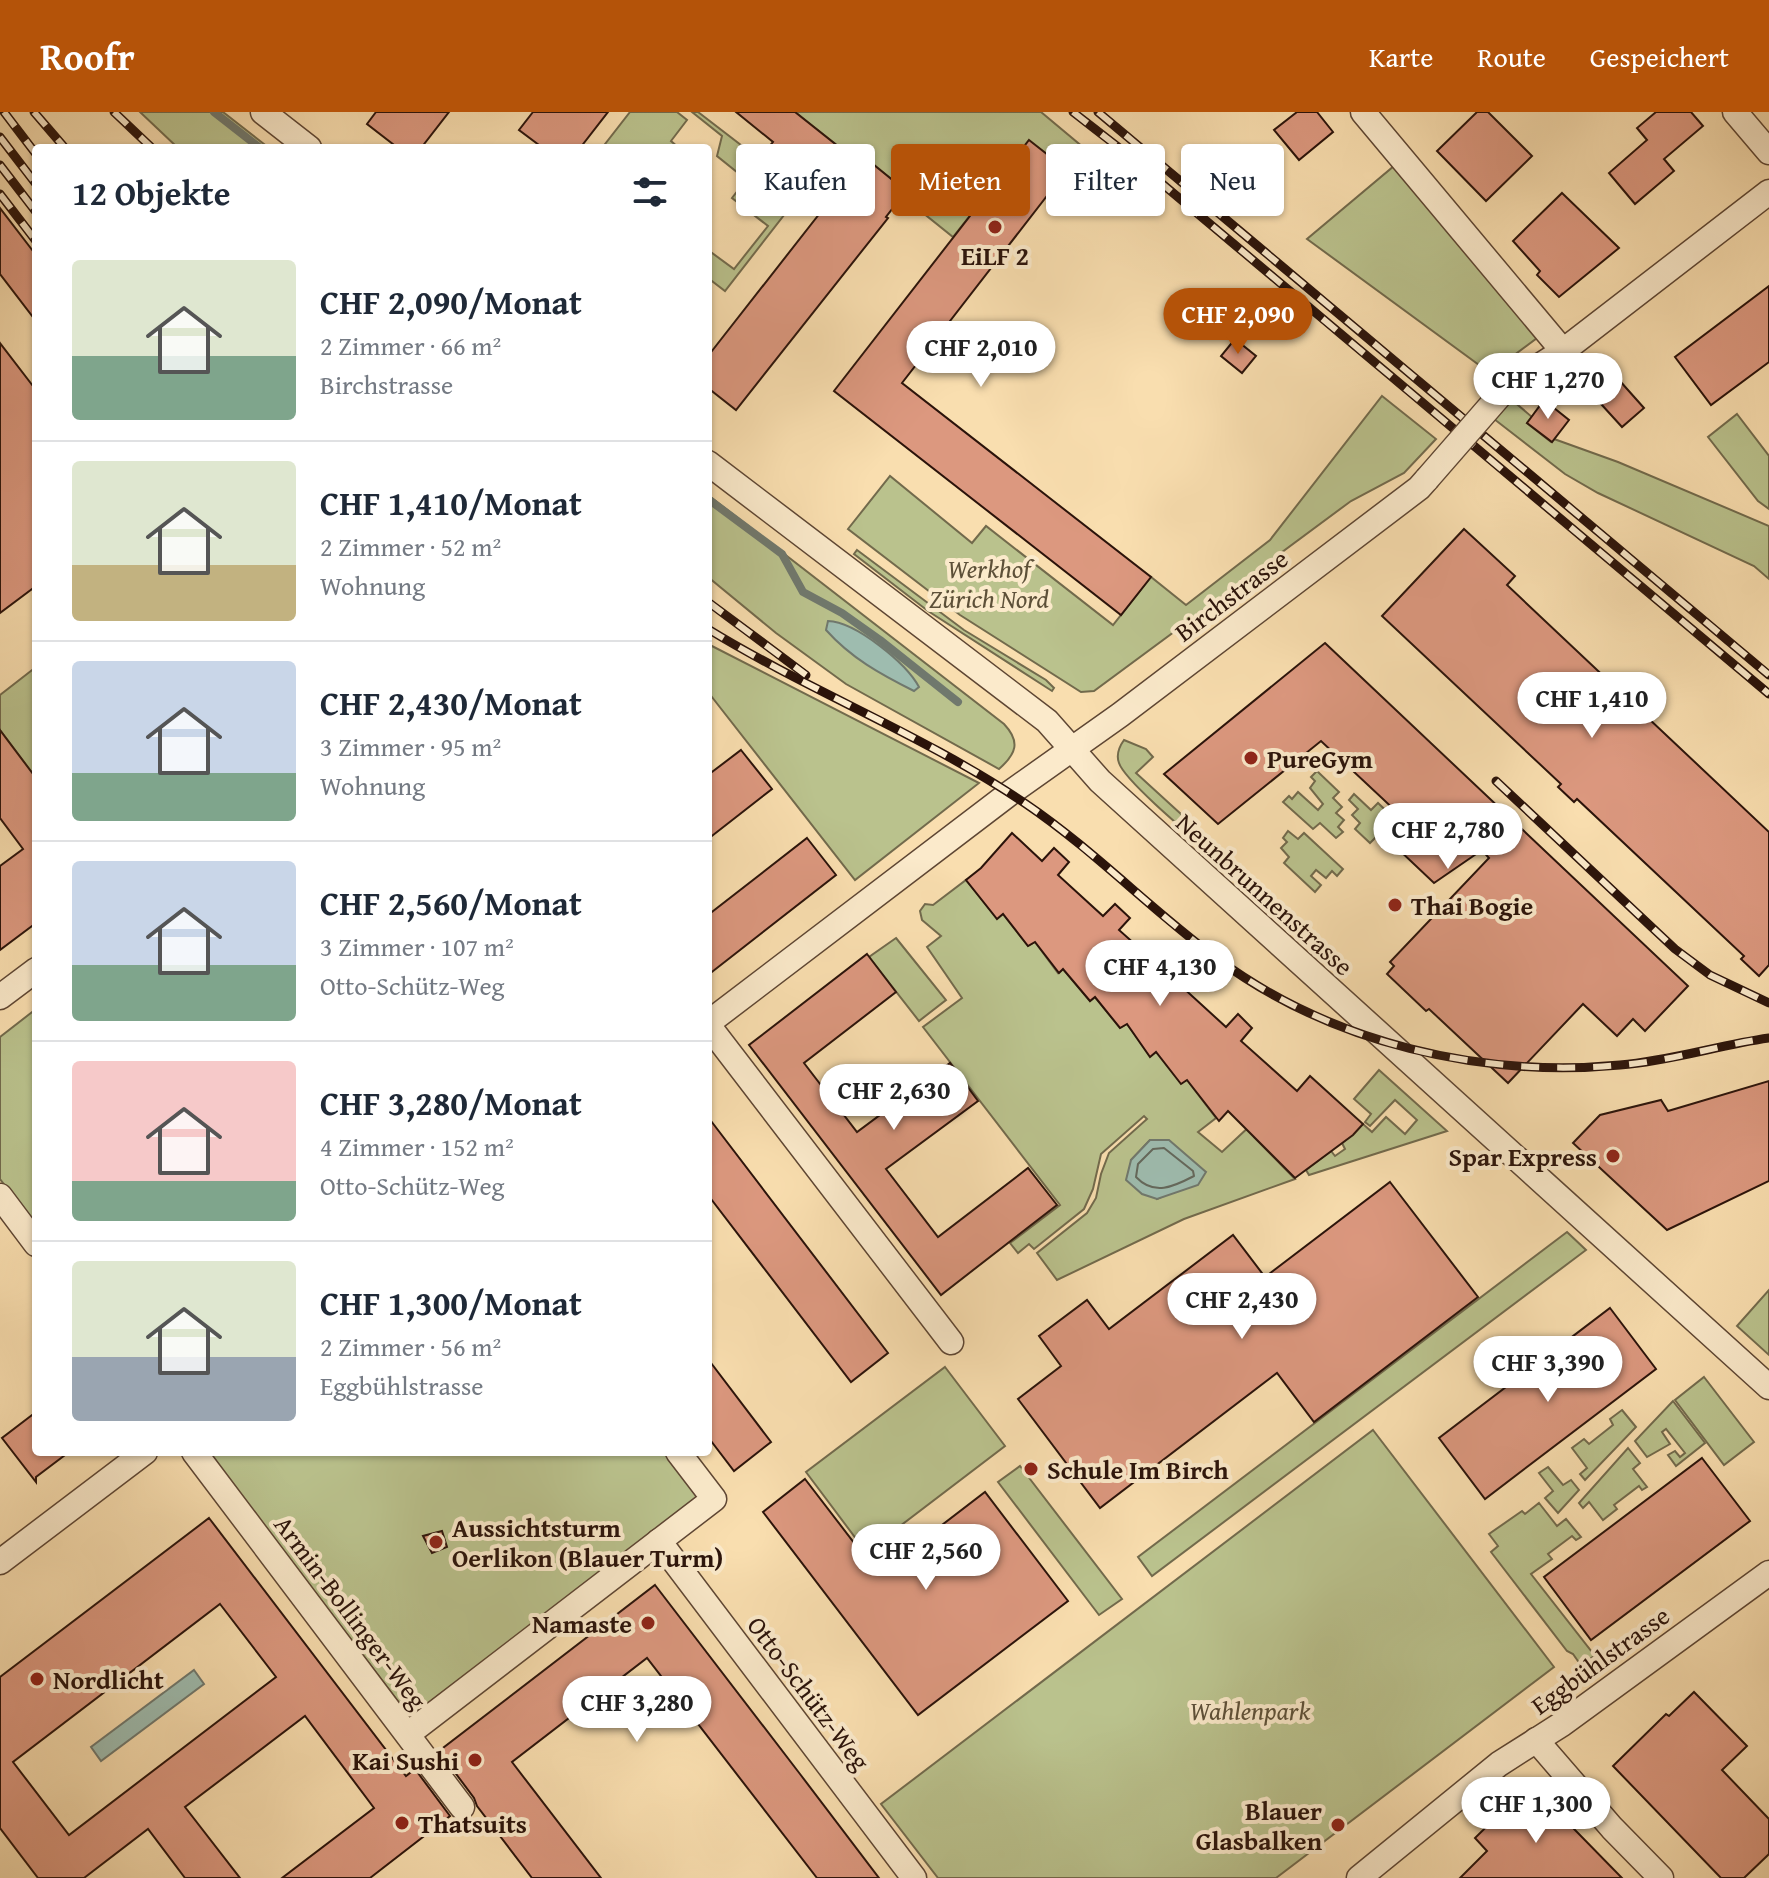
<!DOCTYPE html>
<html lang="de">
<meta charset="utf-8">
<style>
body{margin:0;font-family:"Gentium Book Plus",serif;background:#f2f2f3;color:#1f2937;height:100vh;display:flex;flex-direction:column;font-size:30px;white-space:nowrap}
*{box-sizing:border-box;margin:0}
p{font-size:26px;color:#747a83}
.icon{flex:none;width:44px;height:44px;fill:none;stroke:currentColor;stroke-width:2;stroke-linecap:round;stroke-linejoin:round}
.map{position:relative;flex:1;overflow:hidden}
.side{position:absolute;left:32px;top:32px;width:680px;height:1312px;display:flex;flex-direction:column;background:#fff;border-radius:8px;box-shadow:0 2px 6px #0004}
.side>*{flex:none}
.banner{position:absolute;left:736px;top:32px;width:760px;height:72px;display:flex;gap:16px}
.price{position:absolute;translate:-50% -68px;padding:0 18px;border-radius:28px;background:#fff;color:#222;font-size:26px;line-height:52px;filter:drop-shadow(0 2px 4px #0008)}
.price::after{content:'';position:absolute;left:50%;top:48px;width:24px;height:18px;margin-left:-12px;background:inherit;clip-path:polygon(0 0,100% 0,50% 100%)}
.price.selected{background:#b45309;color:#fff}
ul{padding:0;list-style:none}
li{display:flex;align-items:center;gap:24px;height:200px;padding:0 40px}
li+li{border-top:2px solid #e0e1e3}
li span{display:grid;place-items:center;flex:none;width:224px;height:160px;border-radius:8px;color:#555}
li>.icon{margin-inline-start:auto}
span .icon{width:96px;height:96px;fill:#fffc;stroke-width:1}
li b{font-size:34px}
h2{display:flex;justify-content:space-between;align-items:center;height:96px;padding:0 40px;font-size:34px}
.chip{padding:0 28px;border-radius:8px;background:#fff;box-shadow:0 2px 6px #0004;font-size:28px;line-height:72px}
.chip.selected{background:#b45309;color:#fff}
header{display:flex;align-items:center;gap:48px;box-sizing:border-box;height:112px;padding:0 40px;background:#b45309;color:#fff}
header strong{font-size:38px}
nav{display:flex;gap:44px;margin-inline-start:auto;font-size:28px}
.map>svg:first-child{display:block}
.green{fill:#bac28d;stroke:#726a4c;stroke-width:2;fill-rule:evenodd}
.water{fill:#9ebcaf;stroke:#70786d;stroke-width:2}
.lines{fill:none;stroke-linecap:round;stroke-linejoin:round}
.shore{stroke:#64685c;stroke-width:2}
.stream{stroke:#70786d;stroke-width:8}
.building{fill:#dc987f;stroke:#2b130a;stroke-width:2;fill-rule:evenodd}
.street-casing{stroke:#5e4633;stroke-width:27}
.street{stroke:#fbeacb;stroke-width:24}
.rail-casing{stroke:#2b130a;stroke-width:9}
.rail{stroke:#fbeacb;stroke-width:6;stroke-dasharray:18;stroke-linecap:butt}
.street-bridge-casing{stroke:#5e4633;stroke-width:27;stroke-linecap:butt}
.street-bridge{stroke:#fbeacb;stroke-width:24}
.poi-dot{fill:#8f2418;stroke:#fbeacb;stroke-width:3}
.labels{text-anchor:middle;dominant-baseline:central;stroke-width:8;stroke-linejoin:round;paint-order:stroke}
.poi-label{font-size:26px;font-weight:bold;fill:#2b130a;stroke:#fbeacb;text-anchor:start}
.park-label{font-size:26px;font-style:italic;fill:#5d5038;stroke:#fbeacb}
.street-label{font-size:26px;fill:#2b130a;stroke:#fbeacb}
</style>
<header>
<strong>Roofr</strong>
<nav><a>Karte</a><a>Route</a><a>Gespeichert</a></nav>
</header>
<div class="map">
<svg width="1769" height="1766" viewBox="0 0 1769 1766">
<rect width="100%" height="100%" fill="#f9deaf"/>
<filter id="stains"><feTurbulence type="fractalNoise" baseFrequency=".0025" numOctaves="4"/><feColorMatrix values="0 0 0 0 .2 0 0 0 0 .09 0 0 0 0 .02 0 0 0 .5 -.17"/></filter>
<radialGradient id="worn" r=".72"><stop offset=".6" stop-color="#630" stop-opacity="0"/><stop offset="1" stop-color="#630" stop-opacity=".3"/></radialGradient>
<g class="green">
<path d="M 140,0 L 223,0 L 269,36 L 178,36 Z"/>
<path d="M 630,0 L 677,0 L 687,8 L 671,29 L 679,36 L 602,36 Z"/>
<path d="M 692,0 L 698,0 L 802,80 L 725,179 L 708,166 L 708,138 L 734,157 L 768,114 L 732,86 L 742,73 L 740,70 L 743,65 L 717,44 L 722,24 Z"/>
<path d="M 795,0 L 1041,0 L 1084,36 L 1067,58 L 1029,29 L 953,125 L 902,84 L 906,79 L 863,45 L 858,50 Z"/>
<path d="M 1394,54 L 1537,226 L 1490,261 L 1307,127 Z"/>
<path d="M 1382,284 L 1436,327 L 1404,361 L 1351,389 L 1094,579 L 1081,580 L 960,503 L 848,417 L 890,364 L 972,431 L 986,414 L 1113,513 L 1151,465 L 1186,493 L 1270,428 Z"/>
<path d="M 1512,288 L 1532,305 L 1527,311 L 1551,330 L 1554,327 L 1618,350 L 1769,414 L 1769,467 L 1754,454 L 1598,381 L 1565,362 L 1494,307 Z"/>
<path d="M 1737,302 L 1769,344 L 1769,397 L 1758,389 L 1708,325 Z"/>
<path d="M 708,383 L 1004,612 C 1021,630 1016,642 999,657 L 846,572 L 776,521 L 708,465 Z"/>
<path d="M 857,438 L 964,518 L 1046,568 L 1054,576 L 1052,579 L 928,499 L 854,442 Z"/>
<path d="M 708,532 L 979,671 L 855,768 L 708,580 Z"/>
<path d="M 36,555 L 36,666 L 0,618 L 0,583 Z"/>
<path d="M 1124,628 L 1146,637 L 1153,645 L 1136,661 L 1239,755 L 1233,760 C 1212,741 1126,672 1119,651 C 1116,643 1119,635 1124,628 Z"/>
<path d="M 1317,659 L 1339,680 L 1333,686 L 1342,695 L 1336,701 L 1344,708 L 1338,715 L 1343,720 L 1336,726 L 1320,711 L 1313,717 L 1283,690 L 1289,684 L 1292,687 L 1298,680 L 1318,698 L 1323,692 L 1310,676 L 1315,669 L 1311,665 Z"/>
<path d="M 1354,682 L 1371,698 L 1378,691 L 1400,712 L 1393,719 L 1387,714 L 1370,731 L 1355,717 L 1360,711 L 1352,703 L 1358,697 L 1349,688 Z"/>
<path d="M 1288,719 L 1298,727 L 1304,721 L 1343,757 L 1337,764 L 1332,759 L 1326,766 L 1316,758 L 1311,764 L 1321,773 L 1315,780 L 1284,751 L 1289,745 L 1281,736 L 1287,730 L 1283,726 Z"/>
<path d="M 966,768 L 997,806 L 1003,802 L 1028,834 L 1035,830 L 1058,861 L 1063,857 L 1090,889 L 1095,885 L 1120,916 L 1127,912 L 1150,944 L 1156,940 L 1187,968 L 1216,1006 L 1198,1020 L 1222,1040 L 1251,1013 L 1254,1025 L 1295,1067 L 1184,1107 L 1057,1168 L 1037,1141 L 1087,1101 L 1096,1086 L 1101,1062 L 1109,1041 L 1147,1007 L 1144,1004 L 1101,1042 L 1093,1077 L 1084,1097 L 1034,1137 L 1029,1132 L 1018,1141 L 1010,1131 L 1060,1093 L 923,915 L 962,886 L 927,835 L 941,824 L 922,808 L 920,799 L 925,792 L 933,793 ZM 1150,1028 L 1168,1028 L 1170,1081 L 1157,1087 L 1131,1048 Z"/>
<path d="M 896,826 L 946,888 L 919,909 L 869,845 Z"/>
<path d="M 36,897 L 36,1114 L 0,1067 L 0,925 Z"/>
<path d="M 1379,958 L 1447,1019 L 1309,1063 L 1306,1058 L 1331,1039 L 1335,1044 L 1345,1037 L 1342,1031 L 1363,1012 L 1372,1020 L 1386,1005 L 1405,1022 L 1417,1008 L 1395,988 L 1370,1014 L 1365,1010 L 1371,1002 L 1354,987 Z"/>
<path d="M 1567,1120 L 1586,1138 L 1152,1464 L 1138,1445 Z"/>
<path d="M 1769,1178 L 1769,1243 L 1737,1214 Z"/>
<path d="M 945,1255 L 1005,1334 L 866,1440 L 806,1360 Z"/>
<path d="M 1704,1265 L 1754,1330 L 1724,1353 L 1675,1288 Z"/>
<path d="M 1673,1289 L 1705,1331 L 1676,1354 L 1668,1343 L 1675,1339 L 1680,1345 L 1685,1341 L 1666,1317 L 1662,1320 L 1670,1332 L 1647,1345 L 1635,1329 Z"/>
<path d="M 1622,1298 L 1636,1315 L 1585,1368 L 1580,1362 L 1587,1356 L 1572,1336 L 1584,1327 L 1589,1332 L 1613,1313 L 1610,1307 Z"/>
<path d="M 1373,1318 L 1554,1555 L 1276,1766 L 938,1766 L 881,1692 Z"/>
<path d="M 1628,1336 L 1640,1351 L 1633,1357 L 1647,1375 L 1642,1378 L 1639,1374 L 1614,1393 L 1617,1397 L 1603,1408 L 1589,1390 L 1583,1396 L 1579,1391 Z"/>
<path d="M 208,1340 L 668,1340 L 701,1384 L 410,1605 Z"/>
<path d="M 1020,1354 L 1122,1487 L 1099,1503 L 998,1370 Z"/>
<path d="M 1548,1355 L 1563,1373 L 1571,1368 L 1579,1378 L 1558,1401 L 1545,1386 L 1553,1379 L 1539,1361 Z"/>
<path d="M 1539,1391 L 1557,1414 L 1566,1407 L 1581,1425 L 1576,1428 L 1572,1424 L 1548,1442 L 1552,1447 L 1531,1462 L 1595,1544 L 1580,1552 L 1573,1542 L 1567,1539 L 1491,1440 L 1498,1434 L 1489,1422 L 1522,1399 L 1525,1402 Z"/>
</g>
<g class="water">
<path d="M 828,509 C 856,510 906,551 919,575 L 914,579 C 880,562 851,546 826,518 Z"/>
<path d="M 1150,1028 L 1169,1028 L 1206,1060 L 1198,1073 L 1157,1087 L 1142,1082 L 1126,1068 L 1131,1048 Z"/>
<path d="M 194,1558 L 204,1572 L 101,1649 L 91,1635 Z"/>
</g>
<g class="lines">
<path class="shore" d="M 1164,1036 L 1193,1059 L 1194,1064 C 1173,1075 1154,1084 1136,1065 L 1138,1052 L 1153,1037 Z"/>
<g class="stream">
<path d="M 214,0 L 260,36"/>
<path d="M 708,387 L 782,442 L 803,480 L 842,501 L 880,528 L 958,590"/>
</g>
</g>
<g class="building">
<path d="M 376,0 L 449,0 L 421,36 L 398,36 L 367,12 Z"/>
<path d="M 533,0 L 608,0 L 580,36 L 543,36 L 519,18 Z"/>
<path d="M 736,0 L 795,0 L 858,50 L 863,44 L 906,79 L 886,105 L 888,106 L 736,298 L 708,276 L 708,244 L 838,78 L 801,49 L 795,57 L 768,36 L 773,30 Z"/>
<path d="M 1297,0 L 1317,0 L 1333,20 L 1299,48 L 1274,18 Z"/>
<path d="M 1477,0 L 1488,0 L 1532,44 L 1486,89 L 1437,39 Z"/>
<path d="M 1656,0 L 1691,0 L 1703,14 L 1664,47 L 1674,59 L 1635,92 L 1609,61 L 1647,28 L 1637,16 Z"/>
<path d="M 1029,28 L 1067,58 L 902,271 L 1151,465 L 1121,503 L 834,279 Z"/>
<path d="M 1562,81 L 1619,136 L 1559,185 L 1537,163 L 1540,159 L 1513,129 Z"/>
<path d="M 0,96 L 36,143 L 36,209 L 0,162 Z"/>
<path d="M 1769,174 L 1769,250 L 1711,293 L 1675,245 Z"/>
<path d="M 1235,227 L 1256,244 L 1242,261 L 1221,244 Z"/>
<path d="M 0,231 L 36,278 L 36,474 L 0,501 Z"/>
<path d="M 1603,250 L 1644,296 L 1622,315 L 1581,270 Z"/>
<path d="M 1544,288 L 1569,308 L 1552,330 L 1527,311 Z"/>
<path d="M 1464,417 L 1515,464 L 1507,473 L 1769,720 L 1769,853 L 1759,864 L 1741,847 L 1744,844 L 1577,687 L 1574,690 L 1558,675 L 1561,672 L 1382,504 Z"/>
<path d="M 1325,531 L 1688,874 L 1645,919 L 1633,907 L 1617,924 L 1583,892 L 1508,971 L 1429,897 L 1426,899 L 1387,862 L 1394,854 L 1390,850 L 1489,746 L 1482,738 L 1434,771 L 1397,736 L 1415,717 L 1321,629 L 1218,712 L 1164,662 Z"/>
<path d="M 0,618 L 36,666 L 36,811 L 0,838 L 0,754 L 23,737 L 0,706 Z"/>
<path d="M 741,638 L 772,677 L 708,727 L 708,663 Z"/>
<path d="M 1012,721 L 1042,749 L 1054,736 L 1069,750 L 1058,763 L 1103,804 L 1115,792 L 1130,806 L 1119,818 L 1165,859 L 1177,847 L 1192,861 L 1180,873 L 1226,915 L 1238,902 L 1252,916 L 1241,929 L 1297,979 L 1310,964 L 1363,1012 L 1353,1023 L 1295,1066 L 1228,999 L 1219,1009 L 1187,968 L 1181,972 L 1156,940 L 1150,945 L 1127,912 L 1120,916 L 1095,885 L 1090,889 L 1063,857 L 1059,861 L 1035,830 L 1028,834 L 1003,802 L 997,807 L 966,768 L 981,756 Z"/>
<path d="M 807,726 L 836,763 L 708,863 L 708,803 Z"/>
<path d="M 867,842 L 896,880 L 804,951 L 857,1020 L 950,951 L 978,989 L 886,1057 L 938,1125 L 1028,1056 L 1057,1093 L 941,1183 L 749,933 Z"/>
<path d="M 1769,969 L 1769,1069 L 1667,1118 L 1573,1031 L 1600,1003 L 1661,988 L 1668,999 Z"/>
<path d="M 708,1005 L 888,1241 L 851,1270 L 708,1083 Z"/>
<path d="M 1390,1070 L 1478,1185 L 1314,1310 L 1277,1261 L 1100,1396 L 1018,1287 L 1061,1254 L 1039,1224 L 1087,1188 L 1109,1217 L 1233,1123 L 1265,1165 Z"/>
<path d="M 1610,1196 L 1656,1257 L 1485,1387 L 1439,1326 Z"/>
<path d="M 708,1247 L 771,1330 L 734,1359 L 708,1325 Z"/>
<path d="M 36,1300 L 36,1340 L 69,1340 L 36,1365 L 36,1370 L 2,1326 Z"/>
<path d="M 1702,1346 L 1750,1409 L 1591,1528 L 1544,1465 Z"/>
<path d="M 805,1367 L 878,1462 L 985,1380 L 1068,1489 L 918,1603 L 763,1400 Z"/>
<path d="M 209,1406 L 406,1664 L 415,1657 L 450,1704 L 370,1766 L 282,1766 L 374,1696 L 305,1604 L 185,1695 L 240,1766 L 185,1766 L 148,1717 L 84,1766 L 38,1766 L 0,1716 L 0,1565 ZM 220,1492 L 276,1565 L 69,1723 L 13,1650 Z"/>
<path d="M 442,1419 L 447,1435 L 432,1441 L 423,1424 Z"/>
<path d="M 655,1473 L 800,1662 L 879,1766 L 817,1766 L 647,1546 L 512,1650 L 601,1766 L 532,1766 L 477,1694 L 474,1686 L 439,1639 Z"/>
<path d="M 1694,1580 L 1747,1634 L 1722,1658 L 1769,1707 L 1769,1742 L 1744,1766 L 1721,1766 L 1613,1654 L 1666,1602 L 1669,1604 Z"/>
<path d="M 1530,1672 L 1622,1766 L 1460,1766 L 1487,1739 L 1475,1726 Z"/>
</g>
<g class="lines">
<defs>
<g id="street">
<path d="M 263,0 L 309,36"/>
<path d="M 1363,0 L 1563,239"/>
<path d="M 1735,0 L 1769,40"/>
<path d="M 1508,274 L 1563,239 L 1769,80"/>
<path d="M 708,351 L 1047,609 L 1100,669 L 1769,1275"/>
<path d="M 0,885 L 36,858"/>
<path d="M 708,911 L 1010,681 L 1120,603 L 1419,376 L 1427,367"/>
<path d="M 708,913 L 951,1230"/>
<path d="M 0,1084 L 36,1132"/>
<path d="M 194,1340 L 462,1695"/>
<path d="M 659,1429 L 914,1766"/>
<path d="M 0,1450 L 145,1340"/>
<path d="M 408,1622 L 714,1387 L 678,1340"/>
<path d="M 1536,1628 L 1612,1716 L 1661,1766"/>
<path d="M 1359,1766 L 1499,1652 L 1562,1612 L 1769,1461"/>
</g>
</defs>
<use href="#street" class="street-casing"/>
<use href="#street" class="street"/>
<defs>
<g id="rail">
<path d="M 4,0 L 36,42"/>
<path d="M 34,0 L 65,36"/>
<path d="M 114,0 L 152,36"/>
<path d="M 1073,0 L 1122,38 L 1769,582"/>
<path d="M 1098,0 L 1769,563"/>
<path d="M 0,25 L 36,72"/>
<path d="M 0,53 L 36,100"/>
<path d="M 0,82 L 36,129"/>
<path d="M 708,490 L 806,563"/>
<path d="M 708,517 C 811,580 926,624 1026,692 C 1094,738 1152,799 1219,848 C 1332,931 1481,966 1620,953 C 1671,949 1719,933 1769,926"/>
<path d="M 1496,669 L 1675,837 L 1710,863 L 1769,891"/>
</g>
</defs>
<use href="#rail" class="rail-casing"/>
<use href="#rail" class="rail"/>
<defs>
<path id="street-bridge" d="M 1427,367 L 1508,274"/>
</defs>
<use href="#street-bridge" class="street-bridge-casing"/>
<use href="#street-bridge" class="street-bridge"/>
</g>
<g class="poi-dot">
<circle cx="995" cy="115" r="8"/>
<circle cx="1251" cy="646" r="8"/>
<circle cx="1395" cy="793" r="8"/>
<circle cx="1613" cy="1044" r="8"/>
<circle cx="1031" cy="1357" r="8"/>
<circle cx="436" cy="1430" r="8"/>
<circle cx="648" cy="1511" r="8"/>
<circle cx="37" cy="1567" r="8"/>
<circle cx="475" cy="1648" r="8"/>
<circle cx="402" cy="1711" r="8"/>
<circle cx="1338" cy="1713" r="8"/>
</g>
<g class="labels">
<g class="poi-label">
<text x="995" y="143" text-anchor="middle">EiLF 2</text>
<text x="1267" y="646">PureGym</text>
<text x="1411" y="793">Thai Bogie</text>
<text x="1597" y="1044" text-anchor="end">Spar Express</text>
<text x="1047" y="1357">Schule Im Birch</text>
<text x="452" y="1415">Aussichtsturm<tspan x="452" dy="30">Oerlikon (Blauer Turm)</tspan></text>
<text x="632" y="1511" text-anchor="end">Namaste</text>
<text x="53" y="1567">Nordlicht</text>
<text x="459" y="1648" text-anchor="end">Kai Sushi</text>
<text x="1322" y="1698" text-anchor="end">Blauer<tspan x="1322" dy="30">Glasbalken</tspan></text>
<text x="418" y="1711">Thatsuits</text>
</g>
<g class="park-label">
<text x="989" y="456">Werkhof<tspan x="989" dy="30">Zürich Nord</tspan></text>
<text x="1250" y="1598">Wahlenpark</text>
</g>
<g class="street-label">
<text transform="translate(1231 483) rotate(-37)">Birchstrasse</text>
<text transform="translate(1265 782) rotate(42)">Neunbrunnenstrasse</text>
<text transform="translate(351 1500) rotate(53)">Armin-Bollinger-Weg</text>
<text transform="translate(1600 1548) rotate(-36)">Eggbühlstrasse</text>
<text transform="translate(809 1581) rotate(53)">Otto-Schütz-Weg</text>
</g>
</g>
<rect width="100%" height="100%" filter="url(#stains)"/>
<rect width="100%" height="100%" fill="url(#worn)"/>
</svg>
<b class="price selected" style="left:1238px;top:244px">CHF 2,090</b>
<b class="price" style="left:981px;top:277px">CHF 2,010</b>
<b class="price" style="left:1548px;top:309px">CHF 1,270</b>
<b class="price" style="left:1592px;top:628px">CHF 1,410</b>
<b class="price" style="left:1448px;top:759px">CHF 2,780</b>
<b class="price" style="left:1160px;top:896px">CHF 4,130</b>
<b class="price" style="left:894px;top:1020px">CHF 2,630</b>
<b class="price" style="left:1242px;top:1229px">CHF 2,430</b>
<b class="price" style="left:1548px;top:1292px">CHF 3,390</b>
<b class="price" style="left:926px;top:1480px">CHF 2,560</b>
<b class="price" style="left:637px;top:1632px">CHF 3,280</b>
<b class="price" style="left:1536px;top:1733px">CHF 1,300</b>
<div class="banner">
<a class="chip">Kaufen</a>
<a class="chip selected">Mieten</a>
<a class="chip">Filter</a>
<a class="chip">Neu</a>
</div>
<section class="side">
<h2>12 Objekte<svg class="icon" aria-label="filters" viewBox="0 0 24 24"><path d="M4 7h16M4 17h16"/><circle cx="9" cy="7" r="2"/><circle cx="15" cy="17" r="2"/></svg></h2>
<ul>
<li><span style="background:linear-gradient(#dfe7d0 60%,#7fa58c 0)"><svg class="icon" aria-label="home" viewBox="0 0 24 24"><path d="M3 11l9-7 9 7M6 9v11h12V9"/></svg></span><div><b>CHF 2,090/Monat</b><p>2 Zimmer · 66 m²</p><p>Birchstrasse</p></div></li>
<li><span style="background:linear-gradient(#dfe7d0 65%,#c2b280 0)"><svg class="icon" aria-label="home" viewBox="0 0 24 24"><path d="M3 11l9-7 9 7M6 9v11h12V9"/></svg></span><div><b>CHF 1,410/Monat</b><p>2 Zimmer · 52 m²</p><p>Wohnung</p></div></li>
<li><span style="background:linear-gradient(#c9d6e8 70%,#7fa58c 0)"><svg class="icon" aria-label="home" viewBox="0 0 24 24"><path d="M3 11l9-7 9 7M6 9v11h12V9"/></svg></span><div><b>CHF 2,430/Monat</b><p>3 Zimmer · 95 m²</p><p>Wohnung</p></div></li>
<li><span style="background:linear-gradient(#c9d6e8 65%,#7fa58c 0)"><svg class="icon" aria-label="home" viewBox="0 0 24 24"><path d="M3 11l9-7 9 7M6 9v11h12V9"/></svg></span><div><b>CHF 2,560/Monat</b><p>3 Zimmer · 107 m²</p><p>Otto-Schütz-Weg</p></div></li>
<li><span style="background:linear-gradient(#f6c9c9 75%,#7fa58c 0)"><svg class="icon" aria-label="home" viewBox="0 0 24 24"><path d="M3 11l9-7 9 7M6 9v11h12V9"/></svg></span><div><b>CHF 3,280/Monat</b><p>4 Zimmer · 152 m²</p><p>Otto-Schütz-Weg</p></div></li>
<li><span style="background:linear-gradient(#dfe7d0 60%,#9aa5b1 0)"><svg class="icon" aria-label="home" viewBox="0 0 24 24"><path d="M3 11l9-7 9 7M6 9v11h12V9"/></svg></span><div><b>CHF 1,300/Monat</b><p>2 Zimmer · 56 m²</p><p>Eggbühlstrasse</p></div></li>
</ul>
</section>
</div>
